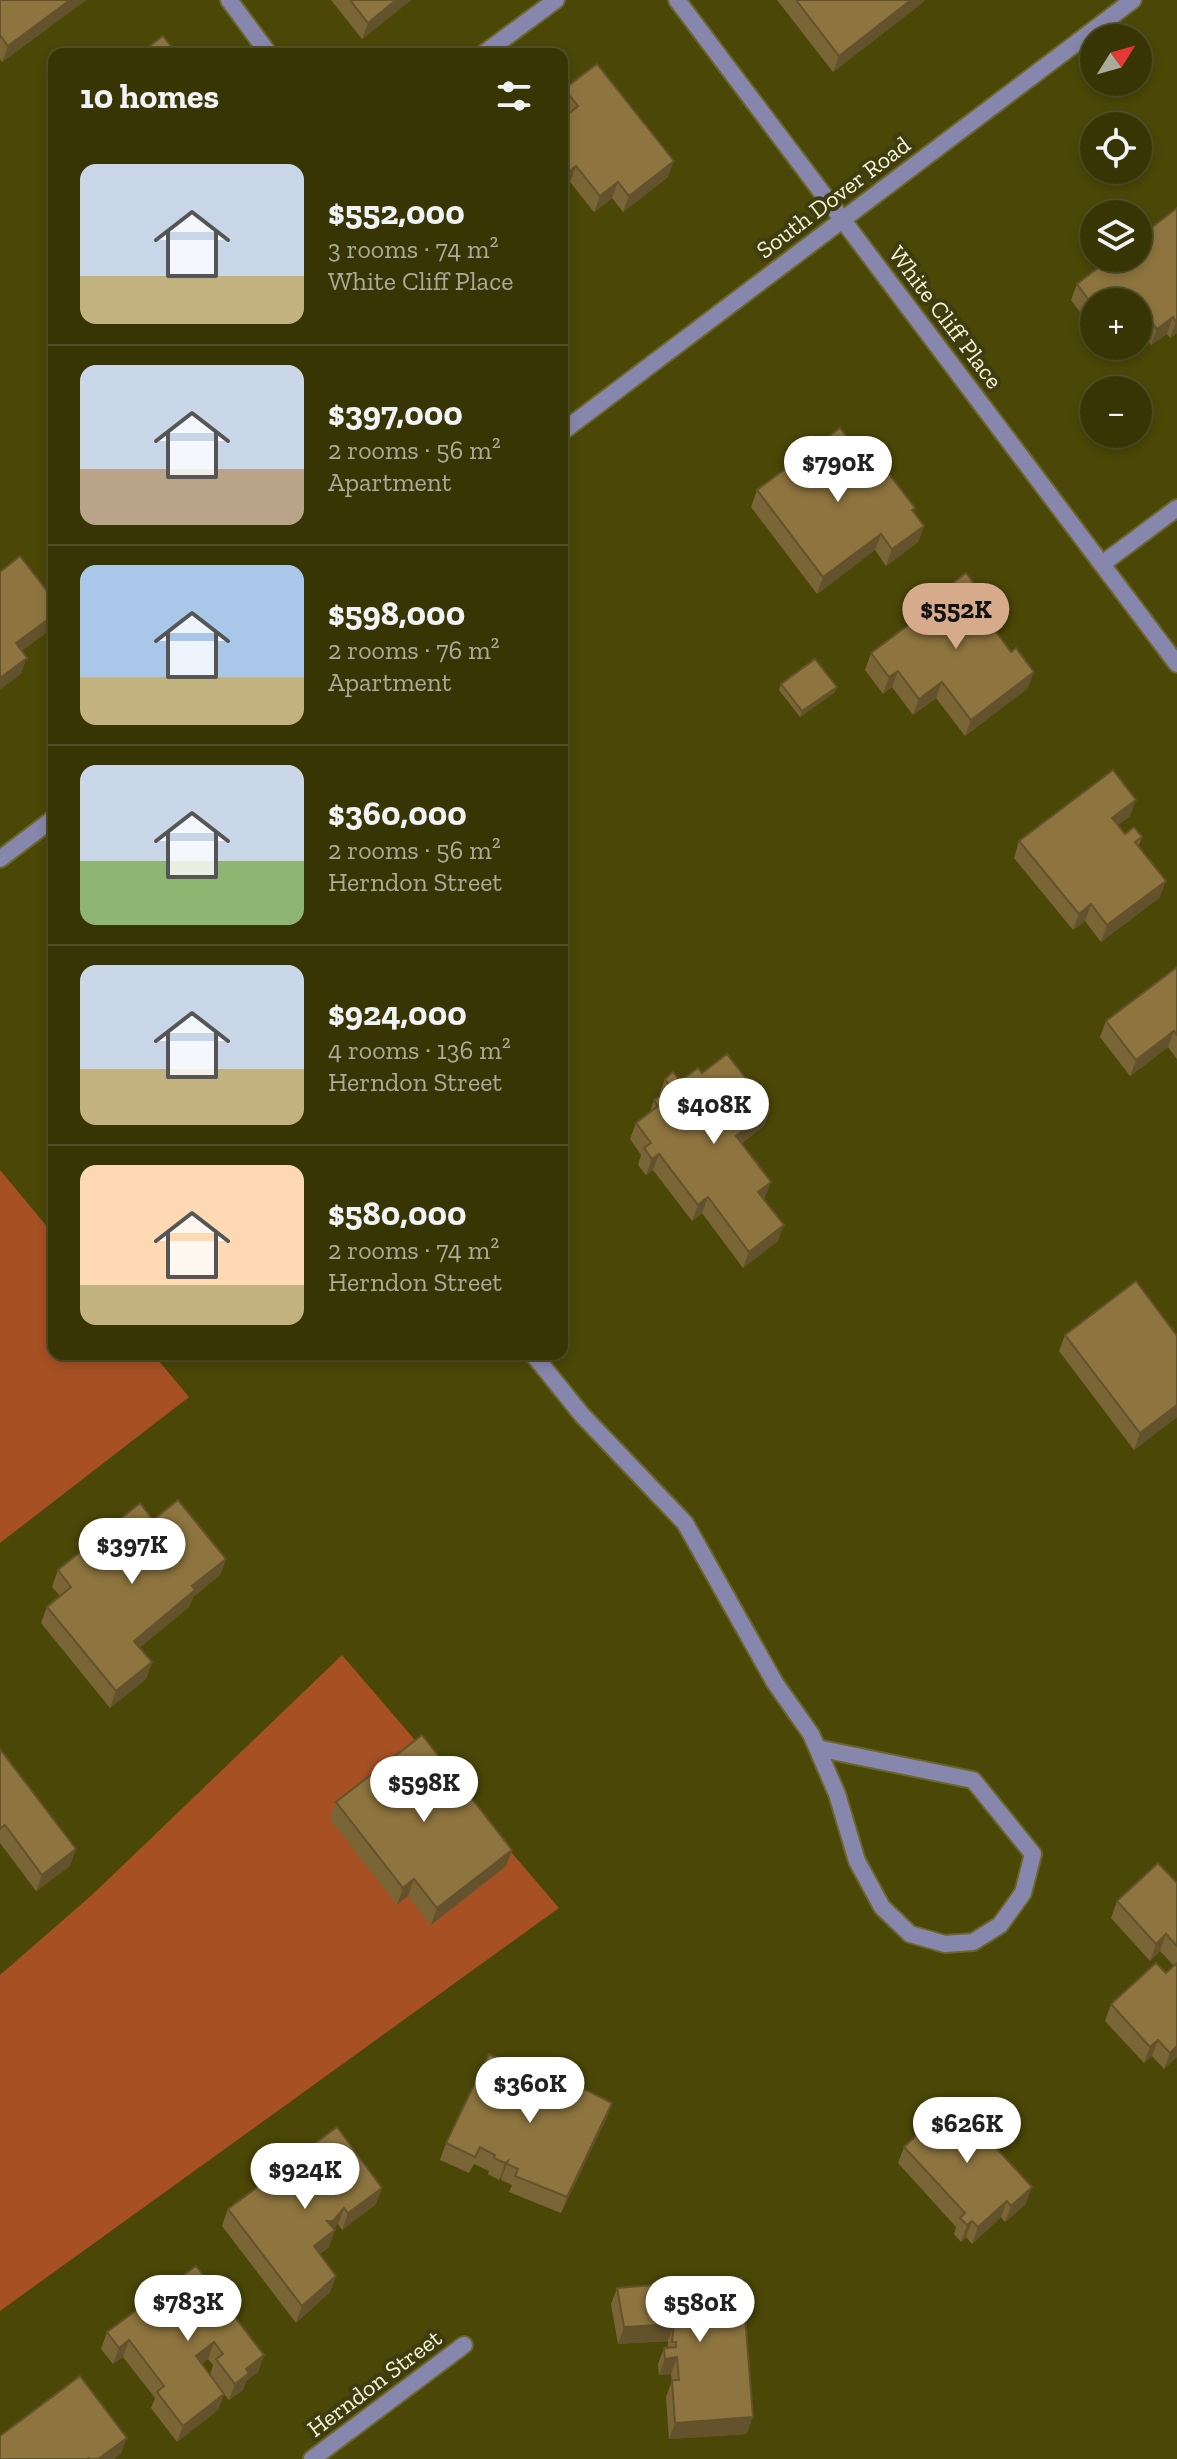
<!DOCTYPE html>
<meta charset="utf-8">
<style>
body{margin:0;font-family:"Zilla Slab",serif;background:#434013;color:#f1f3f6;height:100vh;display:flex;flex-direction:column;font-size:30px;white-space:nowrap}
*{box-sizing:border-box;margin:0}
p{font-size:26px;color:#abab9a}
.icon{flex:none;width:44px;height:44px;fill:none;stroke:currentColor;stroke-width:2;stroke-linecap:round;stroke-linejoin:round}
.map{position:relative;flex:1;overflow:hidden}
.panel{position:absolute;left:48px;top:48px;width:520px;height:1312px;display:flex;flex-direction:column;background:#383505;border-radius:16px;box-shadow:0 4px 12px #0003,0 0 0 2px #525027}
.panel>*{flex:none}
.needle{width:52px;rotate:53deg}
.fabs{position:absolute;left:1080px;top:24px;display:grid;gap:16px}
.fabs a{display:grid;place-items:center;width:72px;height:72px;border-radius:50%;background:#383505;box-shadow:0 4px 12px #0003,0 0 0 2px #525027;font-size:40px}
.price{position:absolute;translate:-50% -68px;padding:0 18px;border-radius:28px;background:#fff;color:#222;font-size:26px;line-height:52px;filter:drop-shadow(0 2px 4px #0008)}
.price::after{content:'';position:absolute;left:50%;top:48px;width:24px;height:18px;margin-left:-12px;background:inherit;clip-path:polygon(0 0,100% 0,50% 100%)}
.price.on{background:#d6ab8b;color:#111}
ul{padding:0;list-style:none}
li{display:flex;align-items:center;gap:24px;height:200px;padding:0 32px}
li+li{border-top:2px solid #525027}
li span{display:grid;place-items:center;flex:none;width:224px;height:160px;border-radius:16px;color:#555}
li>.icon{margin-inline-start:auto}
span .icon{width:96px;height:96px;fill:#fffc;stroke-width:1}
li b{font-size:34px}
h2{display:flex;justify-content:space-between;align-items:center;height:96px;padding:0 32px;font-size:34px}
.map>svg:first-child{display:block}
.green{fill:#a65024}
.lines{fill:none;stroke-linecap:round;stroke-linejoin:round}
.service-casing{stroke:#6a662c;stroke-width:20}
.minor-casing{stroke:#6a662c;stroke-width:20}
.tertiary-casing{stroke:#6a662c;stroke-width:20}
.service{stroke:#8787ad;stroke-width:16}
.minor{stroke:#8787ad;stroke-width:16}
.tertiary{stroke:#8787ad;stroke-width:16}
.wall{fill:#7a6536;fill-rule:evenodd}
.shaded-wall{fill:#63522c}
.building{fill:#8e753f;stroke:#63522c;stroke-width:2}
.labels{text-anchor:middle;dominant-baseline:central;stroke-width:8;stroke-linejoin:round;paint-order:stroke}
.street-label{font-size:24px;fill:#f5f4d5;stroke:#3f3c0f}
</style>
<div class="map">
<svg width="1177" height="2459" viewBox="0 0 1177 2459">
<rect width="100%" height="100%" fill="#4b4707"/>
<g class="green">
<path d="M 0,1170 L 54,1235 L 54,1354 L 153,1354 L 189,1397 L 0,1543 Z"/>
<path d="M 342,1655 L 559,1908 L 0,2311 L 0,1975 L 93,1894 Z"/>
</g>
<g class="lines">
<defs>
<path id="service" d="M 533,1354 L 582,1415 L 685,1523 L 775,1683 L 811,1734 L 837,1794 L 857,1861 L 882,1907 L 910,1934 L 945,1944 L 973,1942 L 1000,1925 L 1023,1893 L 1033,1854 L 973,1780 L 817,1748"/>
<g id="minor">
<path d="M 229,0 L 269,54"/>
<path d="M 677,0 L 1177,664"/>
<path d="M 483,54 L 556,0"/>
<path d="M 1102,564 L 1177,508"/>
<path d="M 312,2459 L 464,2345"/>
</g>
<g id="tertiary">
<path d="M 562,432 L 1133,0"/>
<path d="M 0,859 L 54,818"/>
</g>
</defs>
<use href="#service" class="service-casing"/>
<use href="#minor" class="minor-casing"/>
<use href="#tertiary" class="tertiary-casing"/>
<use href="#service" class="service"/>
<use href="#minor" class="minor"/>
<use href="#tertiary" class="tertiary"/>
</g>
<g class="wall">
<path d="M 0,0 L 86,0 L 2,62 L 0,59 Z"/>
<path d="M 331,0 L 411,0 L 362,39 Z"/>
<path d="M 777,0 L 924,0 L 922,3 L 833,72 Z"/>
<path d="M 564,89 L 668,177 L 623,212 L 612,198 L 594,212 L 570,182 L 562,189 L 562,119 L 566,115 L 562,110 L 562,96 Z"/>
<path d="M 1177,208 L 1177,333 L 1170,338 L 1167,334 L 1151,345 L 1138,328 L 1138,302 L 1094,302 L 1094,331 L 1071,300 L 1077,284 Z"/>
<path d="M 881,480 L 915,508 L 913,512 L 924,526 L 918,542 L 886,566 L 875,550 L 817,594 L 751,507 L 757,490 Z"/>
<path d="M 936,596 L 1000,618 L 995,630 L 1028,688 L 965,736 L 936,698 L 913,715 L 892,687 L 883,694 L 865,670 L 871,653 L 932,607 Z"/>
<path d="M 781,684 L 837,687 L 834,693 L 800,717 L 779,690 Z"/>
<path d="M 1130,816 L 1118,825 L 1125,834 L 1142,837 L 1138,847 L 1160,897 L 1101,942 L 1085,921 L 1073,930 L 1014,858 L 1019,841 Z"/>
<path d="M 1177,967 L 1177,1059 L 1168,1047 L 1130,1076 L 1100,1037 L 1106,1021 Z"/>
<path d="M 702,1073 L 770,1110 L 764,1126 L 742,1143 L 765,1198 L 764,1199 L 778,1241 L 743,1268 L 702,1213 L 692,1221 L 653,1170 L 646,1175 L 638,1165 L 641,1155 L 630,1139 L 636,1123 L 650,1112 L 654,1100 L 659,1096 L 659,1095 L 665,1079 L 680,1081 Z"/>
<path d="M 1065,1335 L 1177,1336 L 1177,1417 L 1134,1450 L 1059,1351 Z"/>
<path d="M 153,1520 L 226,1559 L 220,1575 L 193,1597 L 189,1607 L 139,1648 L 152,1662 L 146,1679 L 110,1708 L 41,1623 L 47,1607 L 60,1596 L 52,1587 L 58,1570 Z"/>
<path d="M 0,1749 L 70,1866 L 36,1891 L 0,1843 Z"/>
<path d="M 336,1802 L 506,1866 L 431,1925 L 408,1896 L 397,1905 L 330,1819 Z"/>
<path d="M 1177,1883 L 1177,2057 L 1164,2069 L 1152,2056 L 1144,2063 L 1105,2021 L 1111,2004 L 1166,1973 L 1174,1966 L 1160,1951 L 1150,1961 L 1111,1918 L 1117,1901 Z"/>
<path d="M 578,2096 L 612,2103 L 606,2119 L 561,2213 L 509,2192 L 512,2185 L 501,2180 L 502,2177 L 499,2180 L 488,2174 L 489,2171 L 474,2164 L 469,2173 L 440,2160 L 446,2143 Z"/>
<path d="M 904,2147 L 1026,2204 L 1005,2222 L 1001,2217 L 972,2244 L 966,2237 L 961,2242 L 954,2234 L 956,2227 L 898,2163 Z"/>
<path d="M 376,2204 L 342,2230 L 338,2224 L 334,2229 L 329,2247 L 320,2254 L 336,2276 L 330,2292 L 296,2323 L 222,2226 L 228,2209 Z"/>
<path d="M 196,2266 L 264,2355 L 258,2372 L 246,2381 L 243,2390 L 229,2400 L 224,2394 L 218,2410 L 177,2442 L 151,2408 L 155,2398 L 123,2357 L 113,2364 L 101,2349 L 107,2332 ZM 208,2359 L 213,2365 L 210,2375 L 202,2364 Z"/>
<path d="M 742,2278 L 747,2434 L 669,2439 L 666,2397 L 672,2381 L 671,2374 L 659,2375 L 658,2364 L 664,2348 L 668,2348 L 668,2341 L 618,2344 L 611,2304 L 617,2288 Z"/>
</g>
<g class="shaded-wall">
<path d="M 70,0 L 86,0 L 2,62 L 8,46 Z"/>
<path d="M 396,0 L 411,0 L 362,39 L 368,23 Z"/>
<path d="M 911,0 L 924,0 L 922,3 L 833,72 L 839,56 Z"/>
<path d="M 674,161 L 668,177 L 623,212 L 629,196 Z"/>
<path d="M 576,166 L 570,182 L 562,189 L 562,183 L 565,175 Z"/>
<path d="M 618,182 L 612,198 L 594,212 L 600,196 Z"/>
<path d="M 1130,294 L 1128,302 L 1120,302 Z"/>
<path d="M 1173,317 L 1167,334 L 1151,345 L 1157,329 Z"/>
<path d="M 1177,321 L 1177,333 L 1170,338 L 1176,322 Z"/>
<path d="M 924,526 L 918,542 L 886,566 L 892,549 Z"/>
<path d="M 881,534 L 875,550 L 817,594 L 823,577 Z"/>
<path d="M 54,615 L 54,627 L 10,660 L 16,643 Z"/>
<path d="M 1000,618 L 994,635 L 991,625 Z"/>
<path d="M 27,658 L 21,674 L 0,690 L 0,678 Z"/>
<path d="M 898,671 L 892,687 L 883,694 L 889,677 Z"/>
<path d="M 1034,672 L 1028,688 L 965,736 L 971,720 Z"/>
<path d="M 942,682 L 936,698 L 913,715 L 919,699 Z"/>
<path d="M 837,687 L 834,693 L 800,717 L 802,711 Z"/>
<path d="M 1136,800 L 1130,816 L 1106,834 L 1112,818 Z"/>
<path d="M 1166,881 L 1160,897 L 1101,942 L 1107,925 Z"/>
<path d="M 1091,904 L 1085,921 L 1073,930 L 1079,914 Z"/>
<path d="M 1174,1031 L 1168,1047 L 1130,1076 L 1136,1060 Z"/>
<path d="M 770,1110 L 764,1126 L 730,1152 L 736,1136 Z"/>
<path d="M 659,1154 L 653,1170 L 646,1175 L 652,1159 Z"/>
<path d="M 771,1182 L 765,1198 L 752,1208 L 758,1192 Z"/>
<path d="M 708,1197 L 702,1213 L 692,1221 L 698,1205 Z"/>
<path d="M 784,1225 L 778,1241 L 743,1268 L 749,1252 Z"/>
<path d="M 1177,1405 L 1177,1417 L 1134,1450 L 1140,1433 Z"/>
<path d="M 226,1559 L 220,1575 L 193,1597 L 189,1607 L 128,1657 L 134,1641 L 192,1586 Z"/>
<path d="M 152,1662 L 146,1679 L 110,1708 L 116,1691 Z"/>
<path d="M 76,1849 L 70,1866 L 36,1891 L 42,1875 Z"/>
<path d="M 512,1850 L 506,1866 L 431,1925 L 437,1908 Z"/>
<path d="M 414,1879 L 408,1896 L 397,1905 L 403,1888 Z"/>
<path d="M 1166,1934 L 1160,1951 L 1150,1961 L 1156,1944 Z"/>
<path d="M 1158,2040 L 1152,2056 L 1144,2063 L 1150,2047 Z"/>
<path d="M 1177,2046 L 1177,2057 L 1164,2069 L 1170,2053 Z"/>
<path d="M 612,2103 L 606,2119 L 561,2213 L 567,2197 Z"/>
<path d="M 508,2161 L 502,2177 L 499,2180 L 505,2163 Z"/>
<path d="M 1032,2187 L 1026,2204 L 1005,2222 L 1011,2206 Z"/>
<path d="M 382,2188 L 376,2204 L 342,2230 L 348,2213 Z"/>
<path d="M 1007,2201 L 1001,2217 L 972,2244 L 978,2227 Z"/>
<path d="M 344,2208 L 338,2224 L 329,2234 L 335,2230 L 329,2247 L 308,2263 L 314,2246 L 327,2221 Z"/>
<path d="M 972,2221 L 966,2237 L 961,2242 L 967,2225 Z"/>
<path d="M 336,2276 L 330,2292 L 296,2323 L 302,2306 Z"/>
<path d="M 674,2324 L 668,2341 L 618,2344 L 624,2327 Z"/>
<path d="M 129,2340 L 123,2357 L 113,2364 L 119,2348 Z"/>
<path d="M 214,2342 L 208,2359 L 190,2373 L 196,2356 Z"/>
<path d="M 264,2355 L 258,2372 L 246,2381 L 243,2390 L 229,2400 L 235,2384 L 246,2369 Z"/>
<path d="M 677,2357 L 671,2374 L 659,2375 L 665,2359 Z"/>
<path d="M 224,2394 L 218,2410 L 177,2442 L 183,2426 Z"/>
<path d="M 753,2417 L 747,2434 L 669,2439 L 675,2423 Z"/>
<path d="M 127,2438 L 121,2454 L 114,2459 L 98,2459 Z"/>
</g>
<g class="building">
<path d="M 0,0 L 70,0 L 8,46 L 0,35 Z"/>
<path d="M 350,0 L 396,0 L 368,23 Z"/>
<path d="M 796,0 L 911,0 L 839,56 Z"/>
<path d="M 163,36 L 177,54 L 139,54 Z"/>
<path d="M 597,64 L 674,161 L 629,196 L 618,182 L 600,196 L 576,166 L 565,175 L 562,172 L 562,119 L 578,106 L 564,89 Z"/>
<path d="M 1177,208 L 1177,321 L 1176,322 L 1173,317 L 1157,329 L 1138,304 L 1138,302 L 1136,302 L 1130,294 L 1120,302 L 1094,302 L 1094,307 L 1077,284 L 1111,258 L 1138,258 L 1138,238 Z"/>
<path d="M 840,428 L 881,480 L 889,474 L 915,508 L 912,510 L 924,526 L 892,549 L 881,534 L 823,577 L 757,490 Z"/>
<path d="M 20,556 L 54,600 L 54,615 L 16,643 L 27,658 L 0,678 L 0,572 Z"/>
<path d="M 966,573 L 1000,618 L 991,625 L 1011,652 L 1016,648 L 1034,672 L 971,720 L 942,682 L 919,699 L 898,671 L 889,677 L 871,653 L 940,601 L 936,596 Z"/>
<path d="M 815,659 L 837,687 L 802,711 L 781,684 Z"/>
<path d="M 1113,770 L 1136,800 L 1112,818 L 1125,834 L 1134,827 L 1142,837 L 1135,842 L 1166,881 L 1107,925 L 1091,904 L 1079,914 L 1019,841 Z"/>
<path d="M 1177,967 L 1177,1035 L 1174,1031 L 1136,1060 L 1106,1021 Z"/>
<path d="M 727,1054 L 770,1110 L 736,1136 L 771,1182 L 758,1192 L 784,1225 L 749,1252 L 708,1197 L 698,1205 L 659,1154 L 652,1159 L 644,1148 L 651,1143 L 636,1123 L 658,1106 L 654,1100 L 671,1088 L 665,1079 L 673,1072 L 680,1081 L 698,1068 L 702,1073 Z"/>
<path d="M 1136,1281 L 1177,1336 L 1177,1405 L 1140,1433 L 1065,1335 Z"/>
<path d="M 178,1500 L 226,1559 L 192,1586 L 195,1590 L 134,1641 L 152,1662 L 116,1691 L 47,1607 L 71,1587 L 58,1570 L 140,1503 L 153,1520 Z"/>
<path d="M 422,1735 L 512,1850 L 437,1908 L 414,1879 L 403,1888 L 336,1802 Z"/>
<path d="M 0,1749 L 76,1849 L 42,1875 L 5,1825 L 0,1829 Z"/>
<path d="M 1158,1863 L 1177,1883 L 1177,1946 L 1166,1934 L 1156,1944 L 1117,1901 Z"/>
<path d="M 1156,1963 L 1166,1973 L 1177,1963 L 1177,2046 L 1170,2053 L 1158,2040 L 1150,2047 L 1111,2004 Z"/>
<path d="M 489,2054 L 578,2096 L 582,2088 L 612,2103 L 567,2197 L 515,2176 L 518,2169 L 507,2164 L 508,2161 L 505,2163 L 494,2158 L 495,2155 L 480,2147 L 475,2157 L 446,2143 Z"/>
<path d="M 953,2101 L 1032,2187 L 1011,2206 L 1007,2201 L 978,2227 L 972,2221 L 967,2225 L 960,2218 L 965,2213 L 904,2147 Z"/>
<path d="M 337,2127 L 382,2188 L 348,2213 L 344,2208 L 333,2221 L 327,2221 L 335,2230 L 314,2246 L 336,2276 L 302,2306 L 228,2209 Z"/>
<path d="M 196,2266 L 264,2355 L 246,2369 L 249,2373 L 235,2384 L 216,2359 L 223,2354 L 214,2342 L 196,2356 L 224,2394 L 183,2426 L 157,2392 L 164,2386 L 129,2340 L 119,2348 L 107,2332 Z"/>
<path d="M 742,2278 L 753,2417 L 675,2423 L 672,2380 L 679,2380 L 677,2357 L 665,2359 L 664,2348 L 676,2347 L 676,2342 L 672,2342 L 674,2324 L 624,2327 L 617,2288 Z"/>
<path d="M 80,2376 L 127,2438 L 98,2459 L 90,2459 L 89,2458 L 87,2459 L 0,2459 L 0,2436 Z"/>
</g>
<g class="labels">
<g class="street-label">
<text transform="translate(833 197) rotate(-37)">South Dover Road</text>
<text transform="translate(946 317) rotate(53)">White Cliff Place</text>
<text transform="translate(374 2383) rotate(-37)">Herndon Street</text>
</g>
</g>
</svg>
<div class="fabs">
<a><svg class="needle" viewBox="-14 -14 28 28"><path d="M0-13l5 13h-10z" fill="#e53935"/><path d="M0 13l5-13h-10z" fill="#abab9a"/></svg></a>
<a><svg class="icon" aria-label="locate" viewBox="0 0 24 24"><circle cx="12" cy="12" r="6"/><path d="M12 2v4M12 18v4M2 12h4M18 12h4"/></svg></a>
<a><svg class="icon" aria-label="layers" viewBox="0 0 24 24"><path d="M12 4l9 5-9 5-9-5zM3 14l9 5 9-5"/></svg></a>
<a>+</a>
<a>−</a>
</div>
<b class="price" style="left:838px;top:504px">$790K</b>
<b class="price on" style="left:956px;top:651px">$552K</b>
<b class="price" style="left:714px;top:1146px">$408K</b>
<b class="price" style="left:132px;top:1586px">$397K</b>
<b class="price" style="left:424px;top:1824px">$598K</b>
<b class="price" style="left:530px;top:2125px">$360K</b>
<b class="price" style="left:967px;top:2165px">$626K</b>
<b class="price" style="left:305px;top:2211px">$924K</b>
<b class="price" style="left:188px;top:2343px">$783K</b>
<b class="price" style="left:700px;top:2344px">$580K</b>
<section class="panel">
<h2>10 homes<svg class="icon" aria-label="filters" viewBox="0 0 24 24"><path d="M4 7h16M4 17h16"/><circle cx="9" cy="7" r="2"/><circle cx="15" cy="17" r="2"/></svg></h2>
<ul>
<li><span style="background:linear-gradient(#c9d6e8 70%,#c2b280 0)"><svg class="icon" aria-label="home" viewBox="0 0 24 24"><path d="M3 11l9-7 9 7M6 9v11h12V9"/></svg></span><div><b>$552,000</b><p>3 rooms · 74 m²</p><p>White Cliff Place</p></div></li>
<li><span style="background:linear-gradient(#c9d6e8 65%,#b9a48a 0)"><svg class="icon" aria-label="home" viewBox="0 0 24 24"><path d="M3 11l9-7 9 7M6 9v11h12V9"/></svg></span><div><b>$397,000</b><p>2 rooms · 56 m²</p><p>Apartment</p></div></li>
<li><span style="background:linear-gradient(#a9c7e8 70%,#c2b280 0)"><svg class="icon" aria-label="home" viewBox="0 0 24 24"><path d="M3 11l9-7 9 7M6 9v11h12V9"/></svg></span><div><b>$598,000</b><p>2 rooms · 76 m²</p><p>Apartment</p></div></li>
<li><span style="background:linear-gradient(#c9d6e8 60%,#8fb573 0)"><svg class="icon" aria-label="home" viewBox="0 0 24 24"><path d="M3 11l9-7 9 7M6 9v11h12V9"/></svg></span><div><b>$360,000</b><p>2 rooms · 56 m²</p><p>Herndon Street</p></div></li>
<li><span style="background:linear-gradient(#c9d6e8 65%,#c2b280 0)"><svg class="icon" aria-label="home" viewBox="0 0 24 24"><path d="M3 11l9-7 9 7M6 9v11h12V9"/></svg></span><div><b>$924,000</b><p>4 rooms · 136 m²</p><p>Herndon Street</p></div></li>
<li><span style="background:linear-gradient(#ffd9b3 75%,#c2b280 0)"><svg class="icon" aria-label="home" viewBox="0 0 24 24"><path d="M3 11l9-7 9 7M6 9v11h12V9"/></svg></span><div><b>$580,000</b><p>2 rooms · 74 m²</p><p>Herndon Street</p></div></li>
</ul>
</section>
</div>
